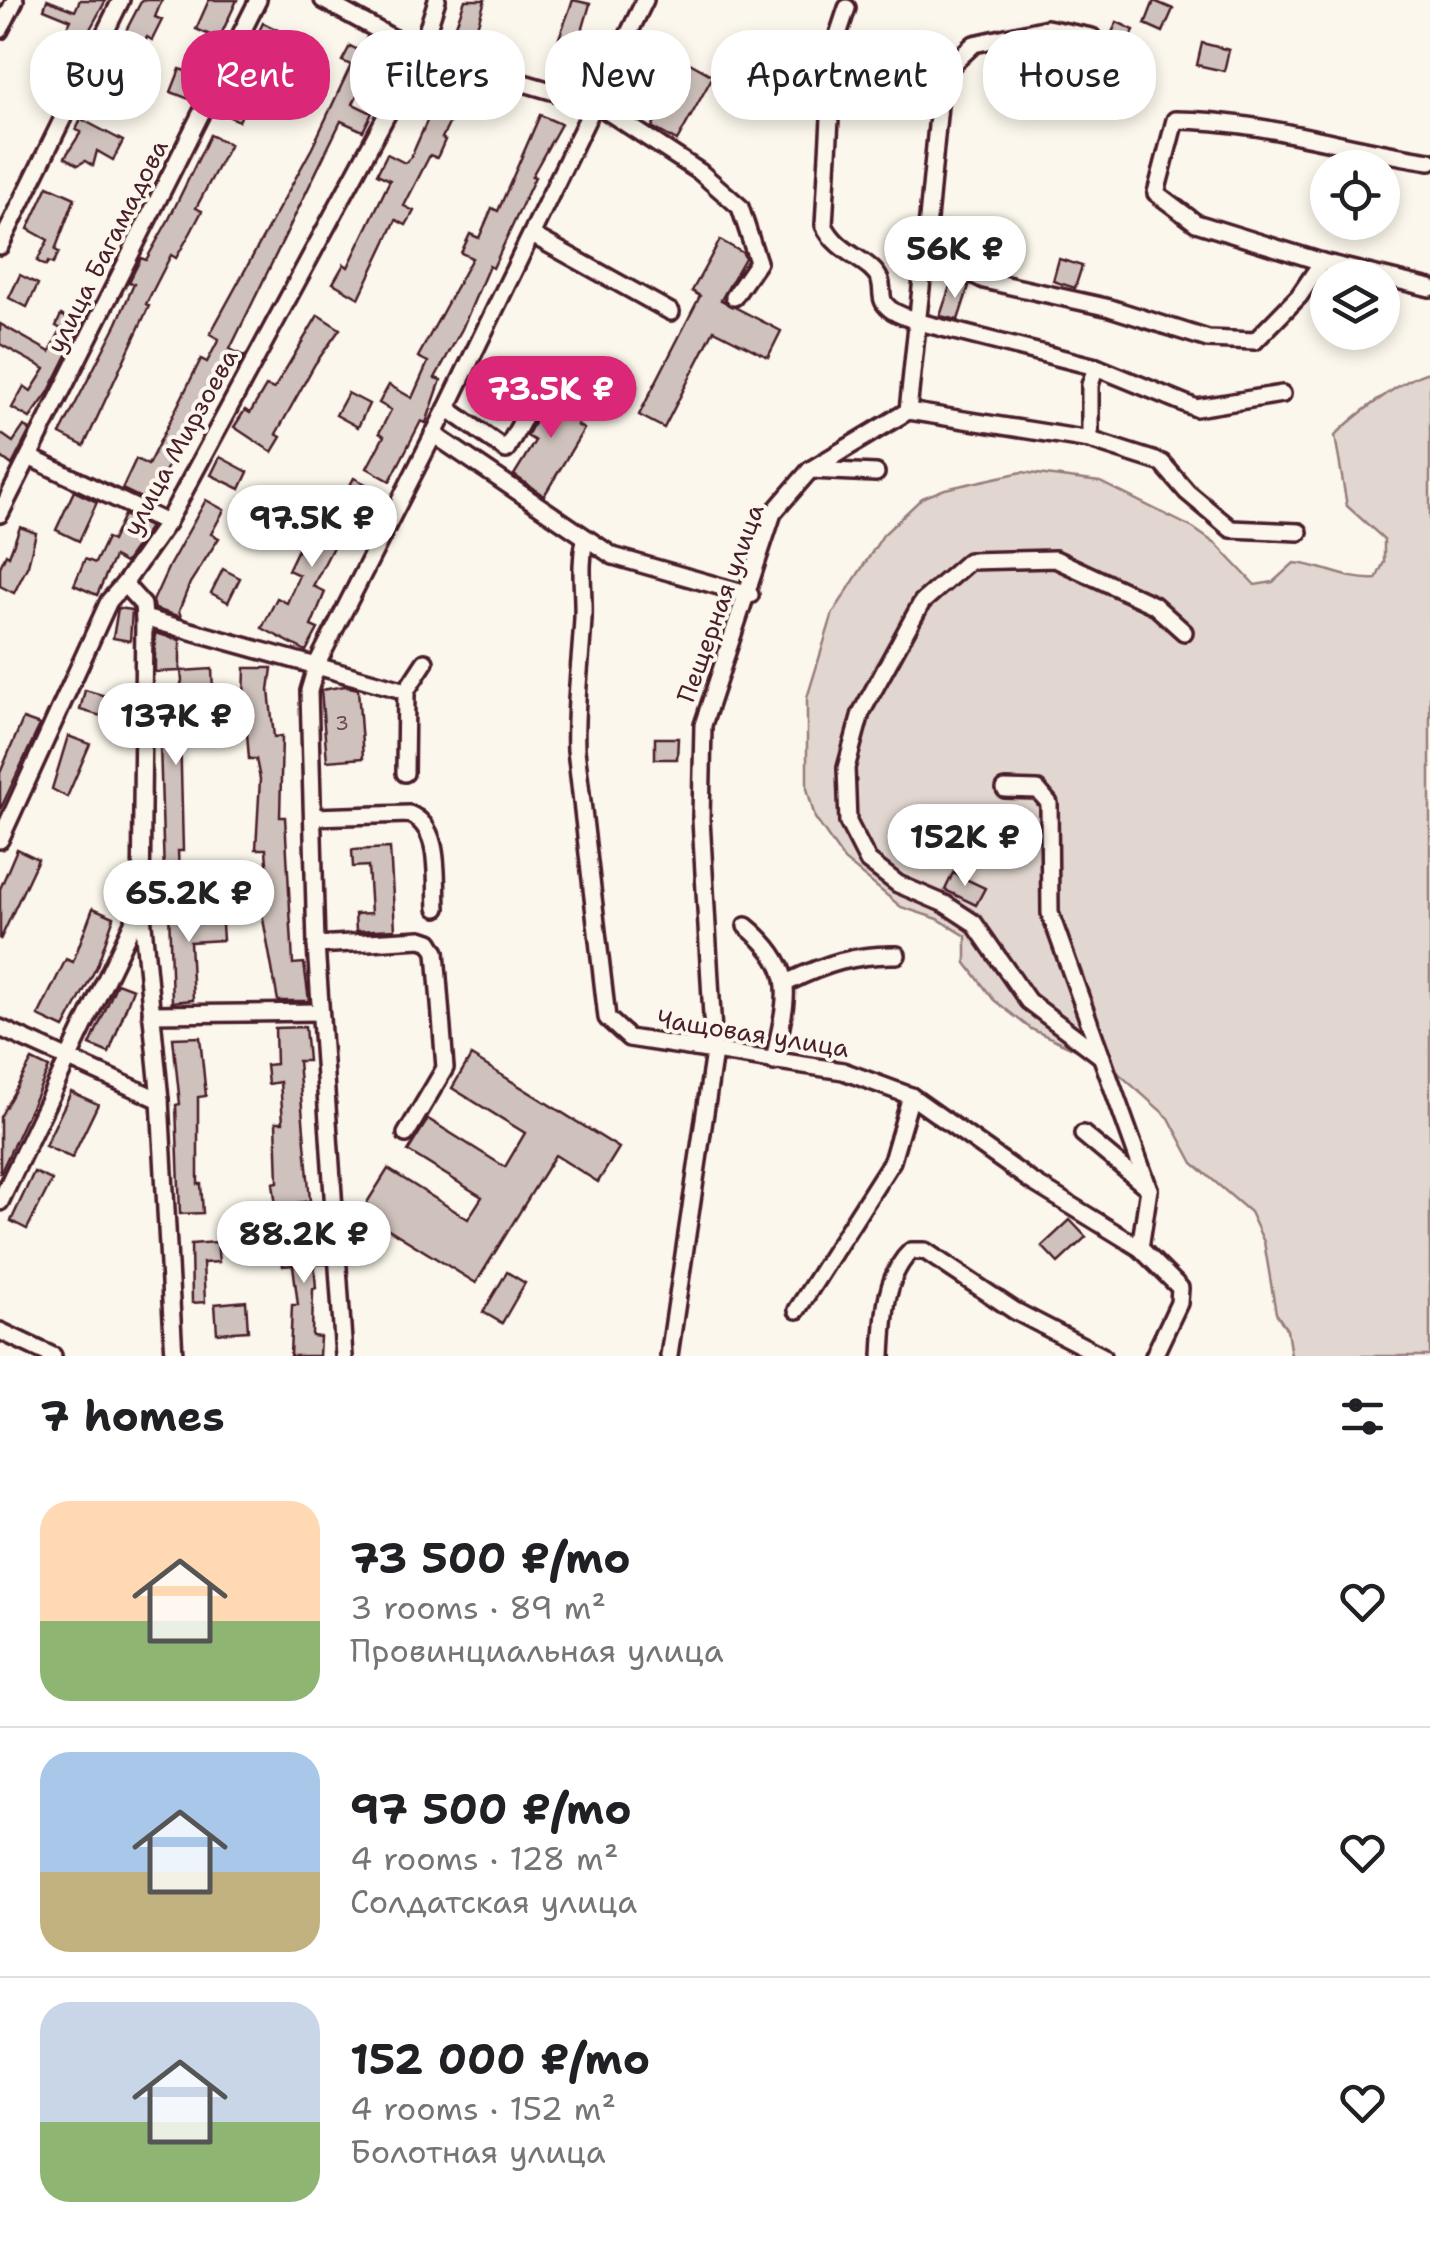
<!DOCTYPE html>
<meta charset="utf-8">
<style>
body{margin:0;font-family:"Shantell Sans",sans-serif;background:#f2f2f2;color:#202124;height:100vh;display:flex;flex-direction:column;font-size:38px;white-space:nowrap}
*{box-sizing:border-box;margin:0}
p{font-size:32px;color:#757577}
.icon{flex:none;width:55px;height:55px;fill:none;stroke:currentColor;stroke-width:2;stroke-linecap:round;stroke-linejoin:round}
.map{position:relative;height:1356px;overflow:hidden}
.side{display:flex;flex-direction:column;background:#fff;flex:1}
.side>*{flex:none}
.banner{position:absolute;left:30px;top:30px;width:1370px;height:90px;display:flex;gap:20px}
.tools{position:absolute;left:1310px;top:150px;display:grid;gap:20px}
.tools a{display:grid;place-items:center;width:90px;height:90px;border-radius:50%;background:#fff;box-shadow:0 5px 15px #0003;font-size:50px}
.price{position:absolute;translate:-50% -85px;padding:0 22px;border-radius:35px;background:#fff;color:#222;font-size:32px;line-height:65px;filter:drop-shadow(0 2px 5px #0008)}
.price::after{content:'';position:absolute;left:50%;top:60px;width:30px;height:22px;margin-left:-15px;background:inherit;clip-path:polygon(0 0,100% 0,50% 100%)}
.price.on{background:#db2777;color:#fff}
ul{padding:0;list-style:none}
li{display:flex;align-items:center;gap:30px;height:250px;padding:0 40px}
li+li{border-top:2px solid #e0e0e0}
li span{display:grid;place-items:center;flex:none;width:280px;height:200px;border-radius:30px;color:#555}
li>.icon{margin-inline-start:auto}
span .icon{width:120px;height:120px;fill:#fffc;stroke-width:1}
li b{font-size:42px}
h2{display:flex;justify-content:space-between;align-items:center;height:120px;padding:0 40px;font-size:42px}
.chip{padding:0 35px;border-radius:40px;background:#fff;box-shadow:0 5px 15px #0003;font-size:35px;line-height:90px}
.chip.on{background:#db2777;color:#fff}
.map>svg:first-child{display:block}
.green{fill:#e2d7d0;stroke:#967b7e;stroke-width:2.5}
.building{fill:#cfc2bc;stroke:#4a1f2b;stroke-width:2.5}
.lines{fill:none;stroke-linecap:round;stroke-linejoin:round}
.minor-casing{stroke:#4a1f2b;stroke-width:22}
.minor{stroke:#fbf7ec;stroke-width:15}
.labels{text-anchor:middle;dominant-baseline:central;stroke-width:8;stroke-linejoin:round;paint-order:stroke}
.number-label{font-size:20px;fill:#6b484f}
.street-label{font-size:25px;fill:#4a1f2b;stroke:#fbf7ec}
</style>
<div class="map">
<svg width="1430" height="1356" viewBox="0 0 1430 1356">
<rect width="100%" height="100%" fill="#fbf7ec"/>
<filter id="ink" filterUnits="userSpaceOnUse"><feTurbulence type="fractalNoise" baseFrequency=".01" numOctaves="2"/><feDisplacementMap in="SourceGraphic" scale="20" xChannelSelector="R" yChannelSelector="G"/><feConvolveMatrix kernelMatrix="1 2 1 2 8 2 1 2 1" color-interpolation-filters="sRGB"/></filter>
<g filter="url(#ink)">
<path class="green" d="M 1430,372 L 1430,1356 L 1291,1356 L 1287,1330 L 1276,1313 L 1264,1242 L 1250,1212 L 1193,1163 L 1169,1118 L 1108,1064 L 1031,1029 L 994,1000 L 966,963 L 966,936 L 938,919 L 901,907 L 844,860 L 815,818 L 807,788 L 807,698 L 833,613 L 883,535 L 922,498 L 945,489 L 1022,472 L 1100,482 L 1193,528 L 1217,545 L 1255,585 L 1273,582 L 1294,563 C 1323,565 1346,581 1376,579 L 1384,562 L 1384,539 L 1347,506 L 1335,436 C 1352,417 1407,376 1430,372 Z"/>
<g class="building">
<path d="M 47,0 L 75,11 L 80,0 L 106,0 L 77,53 L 70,50 L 61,86 L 32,68 L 40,54 L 51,60 L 71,20 L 44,9 Z"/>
<path d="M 142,0 L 162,0 L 155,17 L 162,20 L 152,40 L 147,37 L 130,76 L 107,67 Z"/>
<path d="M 209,0 L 237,0 L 219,39 L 196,29 Z"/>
<path d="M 465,0 L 485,0 L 477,27 L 487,30 L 481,51 L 475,49 L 474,53 L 450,42 Z"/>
<path d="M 573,0 L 590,4 L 574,59 L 553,54 Z"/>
<path d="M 1154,1 L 1173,9 L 1163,32 L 1145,24 Z"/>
<path d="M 1117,22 L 1134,30 L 1124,52 L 1107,43 Z"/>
<path d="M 263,23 L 278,30 L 247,94 L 251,95 L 239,121 L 220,112 Z"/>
<path d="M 367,37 L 393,51 L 378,79 L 367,73 L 353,104 L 372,113 L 363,131 L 341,121 L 230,349 L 244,356 L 237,370 L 223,363 L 208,395 L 204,394 L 184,430 L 189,433 L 174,462 L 170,461 L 151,503 L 122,489 L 136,459 L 148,465 L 201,359 L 207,362 L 219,339 L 210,334 L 312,148 L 351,65 L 342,61 L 350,46 L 360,51 Z"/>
<path d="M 1202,43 L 1229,50 L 1224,71 L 1197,65 Z"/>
<path d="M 688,62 L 713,76 L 677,141 L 652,127 Z"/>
<path d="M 180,69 L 198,76 L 189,99 L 171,92 Z"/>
<path d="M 98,85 L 118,93 L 108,113 L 89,102 Z"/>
<path d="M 439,94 L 459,104 L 442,138 L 445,140 L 437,158 L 430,155 L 404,206 L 414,211 L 406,225 L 396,220 L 359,298 L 333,283 L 344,264 L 348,267 L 390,180 L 377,174 L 387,154 L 405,163 L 411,157 Z"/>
<path d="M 540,115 L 561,124 L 532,176 L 535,177 L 493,268 L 489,266 L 462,329 L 435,378 L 441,380 L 426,423 L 421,421 L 390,481 L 367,468 L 384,436 L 379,433 L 391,410 L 379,403 L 389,385 L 412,398 L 428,362 L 418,357 L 472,258 L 461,253 L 470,234 L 479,238 L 492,208 L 498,211 Z"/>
<path d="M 81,119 L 123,141 L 113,160 L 97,151 L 93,166 L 85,161 L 78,165 L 65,157 L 81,132 L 76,130 Z"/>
<path d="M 210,135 L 230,144 L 196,208 L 202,211 L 191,232 L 176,258 L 171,255 L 146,304 L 149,306 L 84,446 L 60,434 L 117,323 L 134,284 L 129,282 L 141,258 L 146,260 L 169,219 Z"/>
<path d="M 48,186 L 75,198 L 55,250 L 59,252 L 53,264 L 48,262 L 46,266 L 37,261 L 48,240 L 28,229 Z"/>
<path d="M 720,240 L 743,253 L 745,258 L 721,300 L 781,331 L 768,357 L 714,330 L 664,428 L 639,415 L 700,296 L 692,291 Z"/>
<path d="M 1059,259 L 1082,266 L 1075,288 L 1053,281 Z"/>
<path d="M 20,275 L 38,284 L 27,307 L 9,298 Z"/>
<path d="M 952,280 L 969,286 L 958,320 L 940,316 Z"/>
<path d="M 81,301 L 91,307 L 48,393 L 30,418 L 12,408 L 24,386 L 31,391 L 45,369 L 0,344 L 0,324 L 50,352 L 61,329 L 56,326 L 61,315 L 71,320 Z"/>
<path d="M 318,315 L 340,329 L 315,364 L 276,434 L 281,437 L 272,452 L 234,427 L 245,410 L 250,413 L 266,386 L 274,389 Z"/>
<path d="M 554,387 L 587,407 L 577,425 L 584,429 L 544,496 L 514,475 L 535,441 L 527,436 Z"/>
<path d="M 348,393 L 369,404 L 358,427 L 336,415 Z"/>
<path d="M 24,426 L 30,430 L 12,465 L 0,456 L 0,433 L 13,442 Z"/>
<path d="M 220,457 L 248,472 L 240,489 L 211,475 Z"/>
<path d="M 354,478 L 368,485 L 358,506 L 355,504 L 313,586 L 325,592 L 311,626 L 318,629 L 306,651 L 262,628 L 277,598 L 287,603 L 299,575 L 288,570 L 323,497 L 335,503 L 338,495 L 343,498 Z"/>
<path d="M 74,491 L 97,502 L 79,541 L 56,530 Z"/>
<path d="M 206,500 L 224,510 L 211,534 L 219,538 L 190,583 L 179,611 L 181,617 L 155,609 L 153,601 L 169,566 Z"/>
<path d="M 124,515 L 150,527 L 125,563 L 114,557 L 97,595 L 74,585 L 85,559 L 95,563 L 107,538 L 112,541 Z"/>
<path d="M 20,527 L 36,533 L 28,565 L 14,593 L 0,586 L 0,567 L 6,554 L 9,556 Z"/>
<path d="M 223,569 L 240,578 L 228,602 L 211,593 Z"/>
<path d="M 118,608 L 132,610 L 130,641 L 113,638 Z"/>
<path d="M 155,633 L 180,640 L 180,671 L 155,672 Z"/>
<path d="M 245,668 L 272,668 L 269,690 L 274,737 L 282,736 L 280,817 L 285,817 L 293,964 L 304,963 L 309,1001 L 278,1001 L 261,908 L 248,910 L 247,895 L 269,894 L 266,849 L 256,849 L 260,779 L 256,759 L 249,759 L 246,720 L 239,721 L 237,701 L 244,700 Z"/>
<path d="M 212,669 L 213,690 L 183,692 L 180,728 L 183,851 L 178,851 L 179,874 L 164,875 L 159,710 L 171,713 L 182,681 L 181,671 Z"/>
<path d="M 345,686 L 358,689 L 363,758 L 327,761 L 321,690 Z"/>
<path d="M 85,690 L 106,696 L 101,716 L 80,710 Z"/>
<path d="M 23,719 L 40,725 L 0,810 L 0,773 Z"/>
<path d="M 68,736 L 90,744 L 67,797 L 52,789 Z"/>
<path d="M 655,738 L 678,738 L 677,759 L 655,759 Z"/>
<path d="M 390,848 L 395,929 L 356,931 L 355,914 L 371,913 L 368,866 L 353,867 L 352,850 Z"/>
<path d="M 17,849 L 38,859 L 0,940 L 0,889 Z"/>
<path d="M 953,873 L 985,888 L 976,905 L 945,890 Z"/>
<path d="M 93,908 L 114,917 L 97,966 L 64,1028 L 38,1016 L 66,959 L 73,962 Z"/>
<path d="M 169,910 L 221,910 L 223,940 L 190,942 L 193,1000 L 172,1002 Z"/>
<path d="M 117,983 L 133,989 L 109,1053 L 90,1045 Z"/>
<path d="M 305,1027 L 308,1061 L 298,1061 L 310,1201 L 276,1206 L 273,1183 L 278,1182 L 276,1122 L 283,1122 L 280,1082 L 268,1084 L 266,1065 L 276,1064 L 275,1028 Z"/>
<path d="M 200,1037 L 206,1096 L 198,1097 L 198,1184 L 201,1184 L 203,1213 L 180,1214 L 176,1105 L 180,1104 L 173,1038 Z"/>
<path d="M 471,1056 L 619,1148 L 598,1182 L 555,1155 L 476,1283 L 361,1212 L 388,1169 L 468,1219 L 482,1197 L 408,1151 L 428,1119 L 505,1167 L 525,1133 L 452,1088 Z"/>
<path d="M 32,1060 L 49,1068 L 0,1174 L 0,1117 Z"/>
<path d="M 71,1092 L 98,1104 L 72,1158 L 45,1146 Z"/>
<path d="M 34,1172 L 52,1180 L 27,1229 L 11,1221 Z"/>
<path d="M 1070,1220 L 1086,1237 L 1058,1263 L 1042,1246 Z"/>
<path d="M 320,1225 L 326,1264 L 314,1264 L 316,1288 L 313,1289 L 312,1336 L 320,1337 L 319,1356 L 290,1356 L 292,1305 L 298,1305 L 293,1265 L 283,1266 L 282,1248 L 288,1248 L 285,1232 Z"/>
<path d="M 217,1242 L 219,1262 L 203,1263 L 205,1302 L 192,1303 L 191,1244 Z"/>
<path d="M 507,1272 L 525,1283 L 502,1323 L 483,1312 Z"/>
<path d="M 246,1301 L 248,1331 L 217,1333 L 215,1304 Z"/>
</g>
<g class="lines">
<defs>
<g id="minor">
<path d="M 323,0 L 420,53 L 596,104 L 700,172 L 740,207 L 758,262 L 734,297"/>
<path d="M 847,8 L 834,47 L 824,225 C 838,255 871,259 880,280 C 884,292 878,300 890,309 C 897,315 910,318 919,322 L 1096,367 L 1090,385 L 1090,440"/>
<path d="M 0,30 L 15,0"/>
<path d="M 1430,161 C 1345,149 1261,120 1175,120 L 1156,193 L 1196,223 L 1322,262 L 1430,288"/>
<path d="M 532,235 L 671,312"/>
<path d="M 0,246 L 121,0"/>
<path d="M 925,250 L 942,74 L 974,44 L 1047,28 L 1092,37"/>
<path d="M 1096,367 L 1196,408 L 1282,394"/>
<path d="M 447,408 L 506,450 L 526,414"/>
<path d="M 908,411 L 925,250 L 984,280 L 1110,308 L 1208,339 L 1255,341 L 1299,296 L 1322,262"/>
<path d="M 433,434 L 613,556 L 750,595"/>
<path d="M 29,457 L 167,523"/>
<path d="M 810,470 L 876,473"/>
<path d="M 0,514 L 258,0"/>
<path d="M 585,540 C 579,567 584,590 583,618 C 581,662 574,706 576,750 L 607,1018 L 629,1038 L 843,1071 L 911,1096 L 1031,1181 L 1140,1248 L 1180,1288 L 1179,1303 L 1154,1356"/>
<path d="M 144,618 L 406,691 L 405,773"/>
<path d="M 406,691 L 425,662"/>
<path d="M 1005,789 L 1038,790 L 1049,803 L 1050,913 L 1149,1189"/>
<path d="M 313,817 L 409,814 C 442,827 435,877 437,908"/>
<path d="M 0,840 L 109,601 L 124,584"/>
<path d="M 746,926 C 802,972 785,999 774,1062"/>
<path d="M 316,945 L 421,939 L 430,942 L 436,952 L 445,1068 L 406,1134"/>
<path d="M 788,982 C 825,964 855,954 897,955"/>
<path d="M 151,1014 L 320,1012"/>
<path d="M 0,1028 L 160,1100"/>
<path d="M 1102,1057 L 1028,1001 L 974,923 L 945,904 L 898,884 L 868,861 L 848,822 L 846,768 L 861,713 L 922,602 L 969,561 L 1055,559 L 1154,605 L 1184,632"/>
<path d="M 1083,1134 L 1149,1189 L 1140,1248"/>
<path d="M 0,1202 L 140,908"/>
<path d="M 797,1310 L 892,1161 L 911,1096"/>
<path d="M 0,1331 L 53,1356"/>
<path d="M 174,1356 L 160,1100 L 141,904 L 144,618 L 143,605 L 124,584 L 167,523 L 420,53 L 437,0"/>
<path d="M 344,1356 L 316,945 L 309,691 L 317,664 L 447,408 L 645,0"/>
<path d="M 669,1356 L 714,1052 L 701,819 L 703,725 L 773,513 L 810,470 L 908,411 L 1090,440 L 1162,463 L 1187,492 L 1231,529 L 1299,532"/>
<path d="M 882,1356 C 884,1321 884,1276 911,1251 L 925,1251 L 1015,1311 L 1102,1356"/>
</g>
</defs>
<use href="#minor" class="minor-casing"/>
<use href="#minor" class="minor"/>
</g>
</g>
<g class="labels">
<g class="number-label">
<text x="342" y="723">3</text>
</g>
<g class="street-label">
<text transform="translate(107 246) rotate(-63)">улица Багамадова</text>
<text transform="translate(180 442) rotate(-61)">улица Мирзоева</text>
<text transform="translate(720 603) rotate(-70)">Пещерная улица</text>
<text transform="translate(753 1033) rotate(9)">Чащовая улица</text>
</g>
</g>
</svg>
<div class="tools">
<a><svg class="icon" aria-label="locate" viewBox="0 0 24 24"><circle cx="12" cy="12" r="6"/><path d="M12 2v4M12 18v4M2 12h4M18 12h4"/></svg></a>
<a><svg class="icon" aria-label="layers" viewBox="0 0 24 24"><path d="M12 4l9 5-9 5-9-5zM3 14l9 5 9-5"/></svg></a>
</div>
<b class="price" style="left:955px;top:301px">56K ₽</b>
<b class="price on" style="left:551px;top:441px">73.5K ₽</b>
<b class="price" style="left:312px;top:570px">97.5K ₽</b>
<b class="price" style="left:176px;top:768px">137K ₽</b>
<b class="price" style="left:965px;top:889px">152K ₽</b>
<b class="price" style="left:189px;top:945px">65.2K ₽</b>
<b class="price" style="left:304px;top:1286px">88.2K ₽</b>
<div class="banner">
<a class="chip">Buy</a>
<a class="chip on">Rent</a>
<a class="chip">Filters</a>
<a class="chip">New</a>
<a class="chip">Apartment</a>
<a class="chip">House</a>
</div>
</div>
<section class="side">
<h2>7 homes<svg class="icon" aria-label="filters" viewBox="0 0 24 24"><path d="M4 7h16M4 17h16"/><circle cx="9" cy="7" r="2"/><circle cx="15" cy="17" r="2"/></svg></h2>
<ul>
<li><span style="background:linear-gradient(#ffd9b3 60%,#8fb573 0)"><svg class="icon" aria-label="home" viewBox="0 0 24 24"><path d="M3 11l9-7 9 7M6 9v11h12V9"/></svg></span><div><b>73 500 ₽/mo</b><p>3 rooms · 89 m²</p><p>Провинциальная улица</p></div><svg class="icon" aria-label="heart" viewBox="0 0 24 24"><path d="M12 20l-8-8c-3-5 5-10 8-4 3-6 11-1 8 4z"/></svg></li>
<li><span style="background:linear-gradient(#a9c7e8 60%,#c2b280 0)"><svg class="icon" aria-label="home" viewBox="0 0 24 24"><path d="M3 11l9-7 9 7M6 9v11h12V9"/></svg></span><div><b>97 500 ₽/mo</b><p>4 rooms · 128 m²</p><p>Солдатская улица</p></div><svg class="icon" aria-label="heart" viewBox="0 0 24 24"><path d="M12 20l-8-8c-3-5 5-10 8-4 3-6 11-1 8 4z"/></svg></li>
<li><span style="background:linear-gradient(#c9d6e8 60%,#8fb573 0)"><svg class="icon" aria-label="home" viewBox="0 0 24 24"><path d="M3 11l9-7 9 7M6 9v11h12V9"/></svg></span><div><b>152 000 ₽/mo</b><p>4 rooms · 152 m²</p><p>Болотная улица</p></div><svg class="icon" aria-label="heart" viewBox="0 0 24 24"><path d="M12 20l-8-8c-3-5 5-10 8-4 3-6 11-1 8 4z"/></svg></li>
</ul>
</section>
